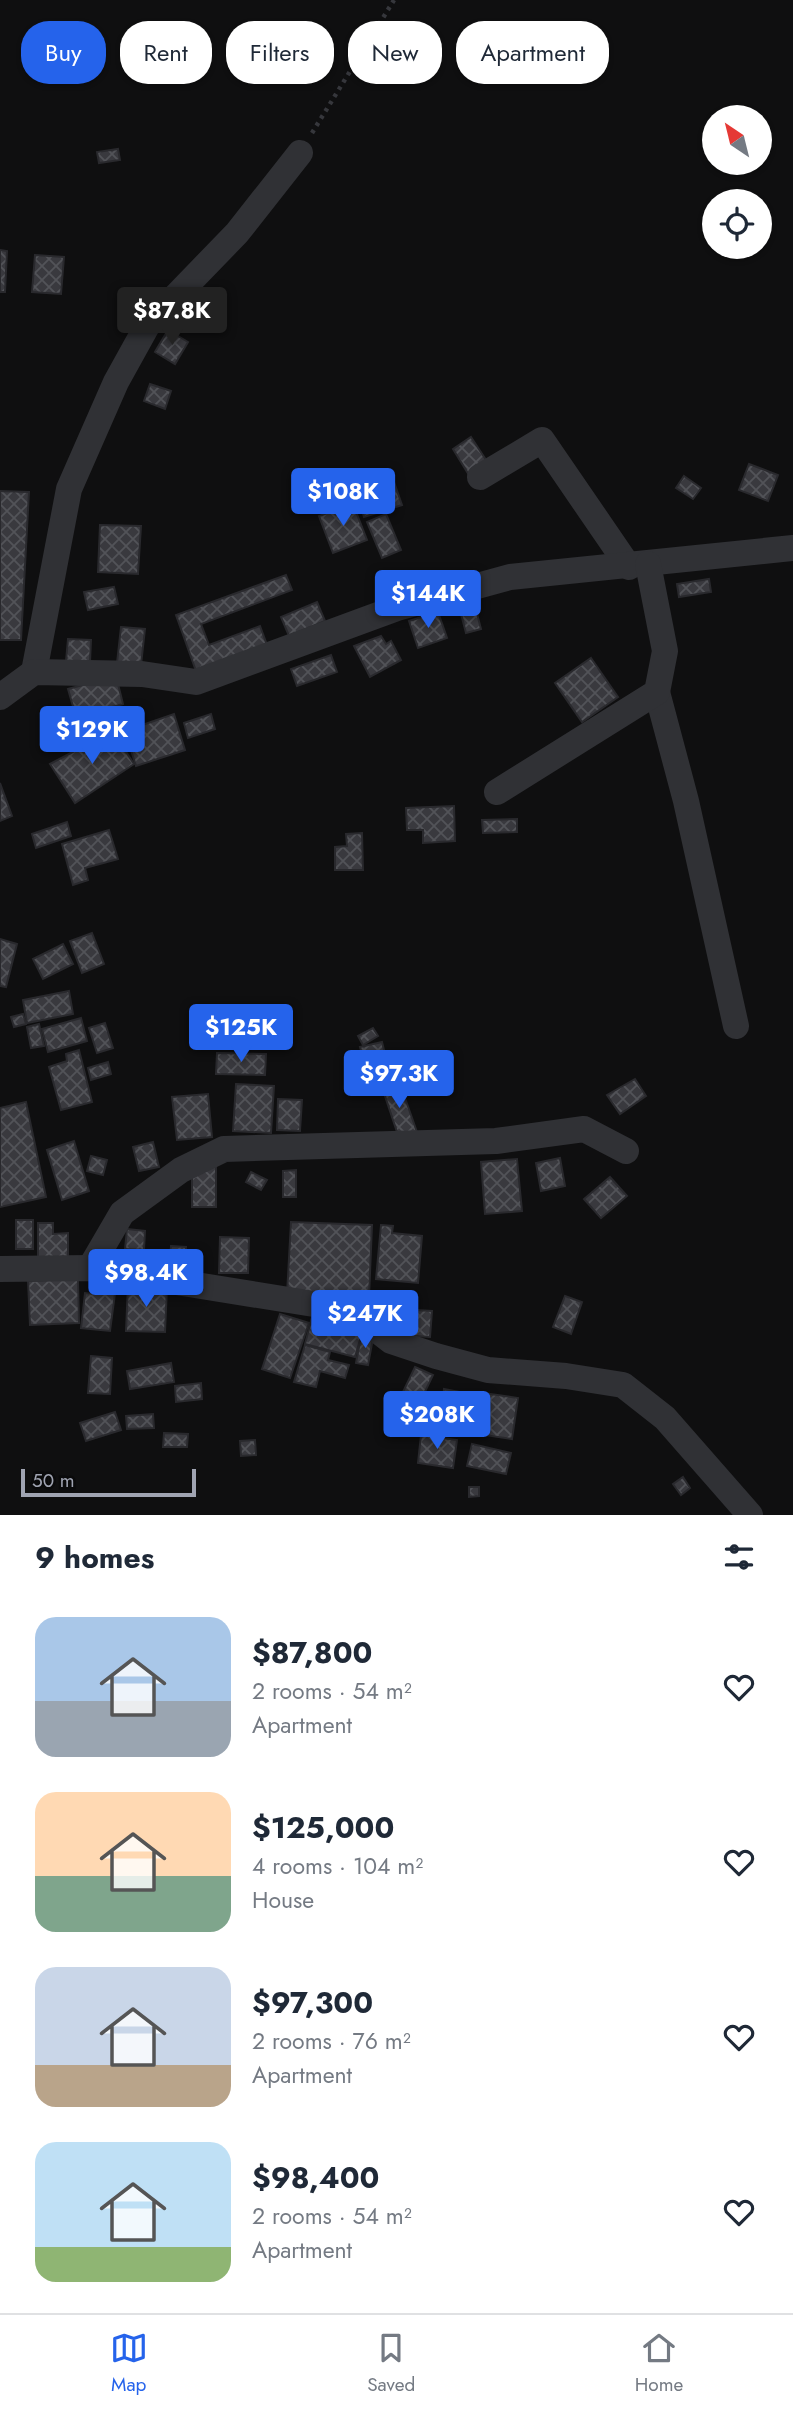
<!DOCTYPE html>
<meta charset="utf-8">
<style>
body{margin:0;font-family:Jost,sans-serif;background:#f2f2f3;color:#1f2937;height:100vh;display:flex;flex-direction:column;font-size:26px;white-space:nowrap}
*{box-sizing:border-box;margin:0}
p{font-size:23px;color:#747a83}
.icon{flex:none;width:38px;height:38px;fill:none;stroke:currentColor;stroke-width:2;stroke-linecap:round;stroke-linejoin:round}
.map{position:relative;height:1515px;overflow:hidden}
.details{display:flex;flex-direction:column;background:#fff;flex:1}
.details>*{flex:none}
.guide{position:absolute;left:21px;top:21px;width:752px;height:63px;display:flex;gap:14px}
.needle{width:46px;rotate:325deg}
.fabs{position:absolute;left:702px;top:105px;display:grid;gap:14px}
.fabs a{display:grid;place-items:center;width:70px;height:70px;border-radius:50%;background:#fff;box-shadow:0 2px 5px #0004;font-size:35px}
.scale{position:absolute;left:21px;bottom:18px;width:175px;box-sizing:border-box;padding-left:7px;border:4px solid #a0a4b2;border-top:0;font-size:19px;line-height:24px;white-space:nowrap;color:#a0a4b2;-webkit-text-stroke:5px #0a0a0b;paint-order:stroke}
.price{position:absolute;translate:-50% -60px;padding:0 16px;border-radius:7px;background:#2563eb;color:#fff;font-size:23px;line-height:46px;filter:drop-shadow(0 2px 4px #0008)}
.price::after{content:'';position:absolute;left:50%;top:42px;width:21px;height:16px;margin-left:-10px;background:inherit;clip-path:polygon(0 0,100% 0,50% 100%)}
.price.active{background:#222;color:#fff}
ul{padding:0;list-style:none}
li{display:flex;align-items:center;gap:21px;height:175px;padding:0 35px}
li span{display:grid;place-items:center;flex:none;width:196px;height:140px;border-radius:21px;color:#555}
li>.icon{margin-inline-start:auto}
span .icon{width:84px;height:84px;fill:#fffc;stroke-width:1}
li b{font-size:30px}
h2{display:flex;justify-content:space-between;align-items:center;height:84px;padding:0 35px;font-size:30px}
.tag{padding:0 24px;border-radius:28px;background:#fff;box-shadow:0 2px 5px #0004;font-size:24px;line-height:63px}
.tag.active{background:#2563eb;color:#fff}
.tab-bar{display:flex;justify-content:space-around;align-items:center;height:98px;border-top:2px solid #e0e1e3;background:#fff;font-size:19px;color:#747a83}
.tab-bar a{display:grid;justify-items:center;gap:4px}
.tab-bar .active{color:#2563eb}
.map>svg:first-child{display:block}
.building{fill:url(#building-cross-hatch);stroke:#29292d;stroke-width:2}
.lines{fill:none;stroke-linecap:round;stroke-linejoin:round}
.path{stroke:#36373c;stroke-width:4.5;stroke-dasharray:3.5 5;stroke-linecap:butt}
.minor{stroke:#303135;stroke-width:26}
</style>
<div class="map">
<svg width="793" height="1515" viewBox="0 0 793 1515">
<defs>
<pattern id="building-cross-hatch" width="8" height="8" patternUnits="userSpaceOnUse" patternTransform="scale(1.75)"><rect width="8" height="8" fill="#39393e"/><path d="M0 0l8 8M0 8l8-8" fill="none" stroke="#525358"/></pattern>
</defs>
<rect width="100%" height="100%" fill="#0f0f10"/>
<g class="building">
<path d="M 118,149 L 120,160 L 99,163 L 97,152 Z"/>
<path d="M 0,250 L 7,251 L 5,292 L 0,292 Z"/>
<path d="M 35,255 L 64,257 L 61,294 L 32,292 Z"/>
<path d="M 168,330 L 188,342 L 175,364 L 155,352 Z"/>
<path d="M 150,384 L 171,391 L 165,409 L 144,401 Z"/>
<path d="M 471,437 L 488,463 L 469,475 L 453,449 Z"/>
<path d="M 749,464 L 778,475 L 768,501 L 739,490 Z"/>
<path d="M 684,476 L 701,488 L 693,499 L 676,488 Z"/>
<path d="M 393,479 L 402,505 L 364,517 L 356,491 Z"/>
<path d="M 0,491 L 29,492 L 21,640 L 0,640 Z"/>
<path d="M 353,504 L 367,540 L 333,553 L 319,516 Z"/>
<path d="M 386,514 L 401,550 L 382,558 L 367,522 Z"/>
<path d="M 100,525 L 141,526 L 138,574 L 98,572 Z"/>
<path d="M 286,575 L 292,590 L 201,624 L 209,645 L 260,626 L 267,645 L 196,671 L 176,615 Z"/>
<path d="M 709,579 L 711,592 L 679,597 L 677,584 Z"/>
<path d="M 114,587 L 118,604 L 88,610 L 84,592 Z"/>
<path d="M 317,602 L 325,621 L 289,636 L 281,617 Z"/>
<path d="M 475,606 L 481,629 L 466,633 L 460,610 Z"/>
<path d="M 438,612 L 447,638 L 418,648 L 409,621 Z"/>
<path d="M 121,627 L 145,629 L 141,665 L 117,663 Z"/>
<path d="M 381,636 L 386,644 L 391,641 L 401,660 L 370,677 L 354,646 Z"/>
<path d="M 68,639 L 91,640 L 90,662 L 66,661 Z"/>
<path d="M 331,655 L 337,672 L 297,686 L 291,669 Z"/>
<path d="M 591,658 L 618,697 L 582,722 L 555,683 Z"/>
<path d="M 116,676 L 123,704 L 76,717 L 68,689 Z"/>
<path d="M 174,714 L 185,750 L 136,766 L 125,731 Z"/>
<path d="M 211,714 L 215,729 L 188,738 L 184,723 Z"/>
<path d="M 105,735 L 108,740 L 115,735 L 134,764 L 75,803 L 50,764 Z"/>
<path d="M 0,783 L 12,816 L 0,821 Z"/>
<path d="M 454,806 L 455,841 L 423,843 L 423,830 L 407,830 L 406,808 Z"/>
<path d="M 517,819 L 517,832 L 483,833 L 482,820 Z"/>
<path d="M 67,822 L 71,836 L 36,848 L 32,834 Z"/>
<path d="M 109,830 L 118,859 L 85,868 L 88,880 L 73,885 L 62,844 Z"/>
<path d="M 362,833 L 363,870 L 335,870 L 335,847 L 347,846 L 346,834 Z"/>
<path d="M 92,933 L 104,964 L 82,973 L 70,941 Z"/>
<path d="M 0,939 L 17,944 L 6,987 L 0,986 Z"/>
<path d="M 63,944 L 73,964 L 43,979 L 33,959 Z"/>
<path d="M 69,991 L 73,1014 L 27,1023 L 23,1000 Z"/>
<path d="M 23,1014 L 26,1024 L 14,1027 L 11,1017 Z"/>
<path d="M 81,1018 L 87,1041 L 48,1052 L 42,1029 Z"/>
<path d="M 105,1023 L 113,1048 L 97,1053 L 89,1028 Z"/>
<path d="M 39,1024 L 44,1046 L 31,1048 L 27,1027 Z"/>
<path d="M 373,1028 L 378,1036 L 363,1045 L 358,1036 Z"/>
<path d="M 382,1042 L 388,1066 L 366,1071 L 360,1047 Z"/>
<path d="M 79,1050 L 92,1102 L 61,1110 L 49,1067 L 67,1061 L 66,1054 Z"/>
<path d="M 217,1053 L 266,1054 L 265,1075 L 216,1074 Z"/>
<path d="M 108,1062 L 111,1074 L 91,1080 L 88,1068 Z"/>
<path d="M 635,1079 L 646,1096 L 620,1114 L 607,1095 Z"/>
<path d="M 399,1081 L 417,1132 L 399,1138 L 382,1087 Z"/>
<path d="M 236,1084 L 274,1086 L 271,1133 L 233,1131 Z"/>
<path d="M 208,1094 L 212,1137 L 177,1140 L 172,1097 Z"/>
<path d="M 278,1099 L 302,1100 L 300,1131 L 277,1130 Z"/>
<path d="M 26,1102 L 46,1197 L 0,1207 L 0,1108 Z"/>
<path d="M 74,1141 L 89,1191 L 62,1200 L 47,1150 Z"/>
<path d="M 153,1142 L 159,1167 L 139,1171 L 133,1147 Z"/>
<path d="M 91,1156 L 107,1160 L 103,1175 L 87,1171 Z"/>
<path d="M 560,1158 L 565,1186 L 541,1191 L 536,1163 Z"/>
<path d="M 517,1159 L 522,1211 L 485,1214 L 481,1162 Z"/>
<rect x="192" y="1166" width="24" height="41"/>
<path d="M 296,1170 L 296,1197 L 283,1197 L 283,1171 Z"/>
<path d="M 251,1172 L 267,1180 L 261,1190 L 246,1182 Z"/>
<path d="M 610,1177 L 627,1196 L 601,1218 L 584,1199 Z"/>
<rect x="16" y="1220" width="17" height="29"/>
<path d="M 291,1222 L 372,1225 L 369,1298 L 287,1294 Z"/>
<path d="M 38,1223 L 53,1223 L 53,1234 L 68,1233 L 68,1264 L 38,1257 Z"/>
<path d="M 381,1225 L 393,1226 L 392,1233 L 422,1236 L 418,1283 L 376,1279 Z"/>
<path d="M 127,1229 L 145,1231 L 144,1250 L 125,1249 Z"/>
<path d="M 220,1237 L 249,1238 L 248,1273 L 219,1273 Z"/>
<path d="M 171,1246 L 186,1247 L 185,1260 L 170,1259 Z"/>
<path d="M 78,1279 L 79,1323 L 30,1325 L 28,1281 Z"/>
<path d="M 96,1284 L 116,1286 L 110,1331 L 81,1328 L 85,1293 L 94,1294 Z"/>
<path d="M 128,1285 L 167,1287 L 165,1332 L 126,1331 Z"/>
<path d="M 565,1296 L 582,1302 L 571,1334 L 553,1327 Z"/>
<path d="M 399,1309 L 432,1311 L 430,1337 L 387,1334 L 388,1321 L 398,1322 Z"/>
<path d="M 313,1313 L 364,1326 L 355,1357 L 305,1344 Z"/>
<path d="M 280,1314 L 309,1323 L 290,1378 L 262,1369 Z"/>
<path d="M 361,1336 L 373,1338 L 368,1365 L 356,1363 Z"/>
<path d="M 305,1345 L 330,1352 L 328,1360 L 349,1365 L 345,1378 L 320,1371 L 316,1387 L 294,1382 Z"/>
<path d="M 91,1356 L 112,1358 L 110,1394 L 88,1393 Z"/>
<path d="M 171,1363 L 174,1382 L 130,1389 L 127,1371 Z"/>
<path d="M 415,1367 L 433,1375 L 420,1402 L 402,1394 Z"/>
<path d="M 201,1383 L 202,1399 L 176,1402 L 175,1386 Z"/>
<path d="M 444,1389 L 460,1392 L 455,1429 L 425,1425 L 429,1398 L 443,1400 Z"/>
<path d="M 483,1393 L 518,1398 L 512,1439 L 478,1434 Z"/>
<path d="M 115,1412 L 121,1430 L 86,1441 L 80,1423 Z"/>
<path d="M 153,1414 L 154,1428 L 127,1429 L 126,1416 Z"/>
<path d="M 164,1433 L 188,1434 L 187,1447 L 163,1447 Z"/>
<path d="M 421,1435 L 457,1440 L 453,1468 L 418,1463 Z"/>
<path d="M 255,1440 L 256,1455 L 241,1456 L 240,1441 Z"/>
<path d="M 472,1444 L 511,1453 L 506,1474 L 467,1466 Z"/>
<path d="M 683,1477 L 690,1488 L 681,1495 L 673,1484 Z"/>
<path d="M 469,1487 L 479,1487 L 479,1496 L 469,1497 Z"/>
</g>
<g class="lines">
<path class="path" d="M 312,133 L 394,0"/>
<g class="minor">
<path d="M 480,477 L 542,440 L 629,567"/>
<path d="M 34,672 L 69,489 L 116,382 L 147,326 L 237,233 L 300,153"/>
<path d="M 657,692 L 686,801 L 736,1026"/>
<path d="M 0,697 L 34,672 L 142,674 L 196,682 L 397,608 L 510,577 L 793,548"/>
<path d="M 497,792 L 657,692 L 665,651 L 648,564"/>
<path d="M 90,1268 L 122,1213 L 181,1170 L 224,1149 L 496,1141 L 584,1129 L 626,1151"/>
<path d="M 0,1269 L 90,1268 L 351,1310 L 391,1341 L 436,1356 L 488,1370 L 566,1376 L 623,1385 L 665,1418 L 750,1515"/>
</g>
</g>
</svg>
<div class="fabs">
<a><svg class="needle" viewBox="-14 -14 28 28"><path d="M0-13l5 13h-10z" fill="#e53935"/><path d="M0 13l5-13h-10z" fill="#747a83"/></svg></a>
<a><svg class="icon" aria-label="locate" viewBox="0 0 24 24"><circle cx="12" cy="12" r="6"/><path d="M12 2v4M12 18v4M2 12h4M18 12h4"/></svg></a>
</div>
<div class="scale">50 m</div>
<b class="price active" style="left:172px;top:347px">$87.8K</b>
<b class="price" style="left:343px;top:528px">$108K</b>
<b class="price" style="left:428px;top:630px">$144K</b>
<b class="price" style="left:92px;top:766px">$129K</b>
<b class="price" style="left:241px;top:1064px">$125K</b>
<b class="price" style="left:399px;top:1110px">$97.3K</b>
<b class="price" style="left:146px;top:1309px">$98.4K</b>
<b class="price" style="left:365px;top:1350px">$247K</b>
<b class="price" style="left:437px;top:1451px">$208K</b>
<div class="guide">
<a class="tag active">Buy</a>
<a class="tag">Rent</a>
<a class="tag">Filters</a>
<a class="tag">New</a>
<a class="tag">Apartment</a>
</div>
</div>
<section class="details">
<h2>9 homes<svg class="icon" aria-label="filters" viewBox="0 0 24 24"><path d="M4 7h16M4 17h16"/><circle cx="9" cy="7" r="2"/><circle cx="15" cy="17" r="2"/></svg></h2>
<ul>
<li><span style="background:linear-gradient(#a9c7e8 60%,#9aa5b1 0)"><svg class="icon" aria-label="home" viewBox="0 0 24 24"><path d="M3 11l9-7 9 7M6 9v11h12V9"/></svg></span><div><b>$87,800</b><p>2 rooms · 54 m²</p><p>Apartment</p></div><svg class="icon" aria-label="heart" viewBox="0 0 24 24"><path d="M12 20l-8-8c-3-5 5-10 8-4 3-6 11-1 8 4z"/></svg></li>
<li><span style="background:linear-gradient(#ffd9b3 60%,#7fa58c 0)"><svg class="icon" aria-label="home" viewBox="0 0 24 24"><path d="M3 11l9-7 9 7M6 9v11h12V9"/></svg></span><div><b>$125,000</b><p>4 rooms · 104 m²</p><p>House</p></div><svg class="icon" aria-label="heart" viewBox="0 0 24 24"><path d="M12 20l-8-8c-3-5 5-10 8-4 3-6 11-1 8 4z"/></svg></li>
<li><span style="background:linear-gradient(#c9d6e8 70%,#b9a48a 0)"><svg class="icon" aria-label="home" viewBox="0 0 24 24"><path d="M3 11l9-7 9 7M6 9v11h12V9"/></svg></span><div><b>$97,300</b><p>2 rooms · 76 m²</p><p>Apartment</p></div><svg class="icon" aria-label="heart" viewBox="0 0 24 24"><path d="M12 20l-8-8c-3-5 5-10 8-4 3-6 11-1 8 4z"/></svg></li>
<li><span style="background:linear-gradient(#bfe0f5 75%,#8fb573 0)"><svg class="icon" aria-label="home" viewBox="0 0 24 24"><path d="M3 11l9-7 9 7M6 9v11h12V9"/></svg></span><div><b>$98,400</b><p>2 rooms · 54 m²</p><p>Apartment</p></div><svg class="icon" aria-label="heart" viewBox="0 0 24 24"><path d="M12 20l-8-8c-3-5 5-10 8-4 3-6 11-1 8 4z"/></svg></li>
</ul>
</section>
<nav class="tab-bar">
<a class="active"><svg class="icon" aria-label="map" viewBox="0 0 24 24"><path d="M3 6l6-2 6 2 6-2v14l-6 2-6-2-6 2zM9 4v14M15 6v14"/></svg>Map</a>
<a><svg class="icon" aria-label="saved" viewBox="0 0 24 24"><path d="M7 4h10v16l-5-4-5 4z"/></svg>Saved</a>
<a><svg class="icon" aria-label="home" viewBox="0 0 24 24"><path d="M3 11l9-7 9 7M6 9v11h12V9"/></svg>Home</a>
</nav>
